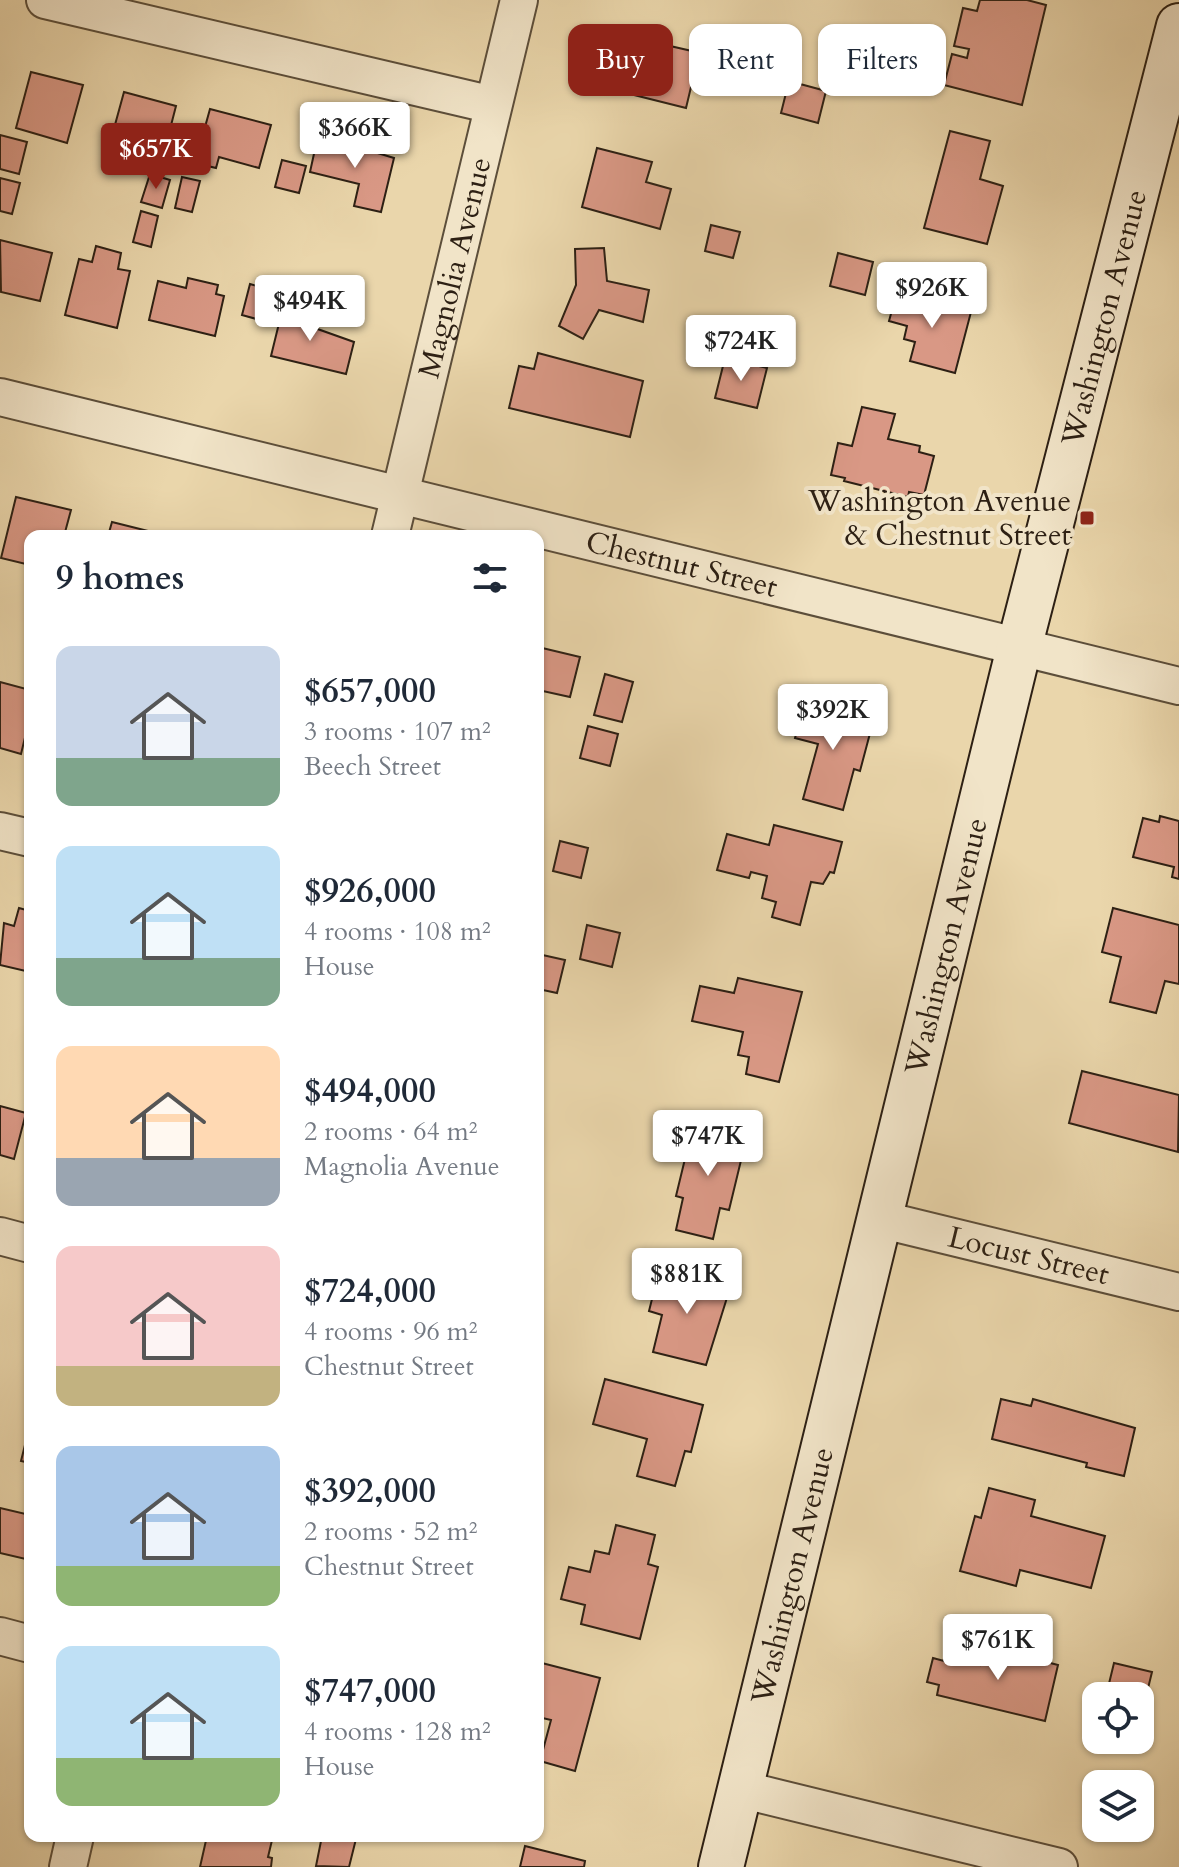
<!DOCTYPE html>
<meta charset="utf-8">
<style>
body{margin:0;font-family:Cardo,serif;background:#f6f6f7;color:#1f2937;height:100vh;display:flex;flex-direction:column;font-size:30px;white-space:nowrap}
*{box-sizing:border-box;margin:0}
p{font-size:26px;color:#747a83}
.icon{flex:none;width:44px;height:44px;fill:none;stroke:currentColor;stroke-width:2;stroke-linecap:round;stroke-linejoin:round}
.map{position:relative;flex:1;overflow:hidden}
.drawer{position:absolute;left:24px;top:530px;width:520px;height:1312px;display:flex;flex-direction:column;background:#fff;border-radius:16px;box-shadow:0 2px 6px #0004}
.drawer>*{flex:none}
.hud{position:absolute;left:568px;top:24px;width:490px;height:72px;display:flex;gap:16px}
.buttons{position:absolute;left:1082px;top:1682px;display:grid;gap:16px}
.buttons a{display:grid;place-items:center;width:72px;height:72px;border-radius:16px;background:#fff;box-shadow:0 2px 6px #0004;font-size:40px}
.price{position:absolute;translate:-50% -68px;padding:0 18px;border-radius:8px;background:#fff;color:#222;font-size:26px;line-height:52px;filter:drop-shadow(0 2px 4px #0008)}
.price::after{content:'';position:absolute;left:50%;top:48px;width:24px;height:18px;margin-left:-12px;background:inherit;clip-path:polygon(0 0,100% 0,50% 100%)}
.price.selected{background:#8f2418;color:#fff}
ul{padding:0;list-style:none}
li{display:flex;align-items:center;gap:24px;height:200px;padding:0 32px}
li span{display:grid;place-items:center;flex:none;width:224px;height:160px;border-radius:16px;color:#555}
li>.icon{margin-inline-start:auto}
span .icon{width:96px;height:96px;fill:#fffc;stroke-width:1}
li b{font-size:34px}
h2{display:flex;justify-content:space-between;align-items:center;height:96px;padding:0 32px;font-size:34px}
.chip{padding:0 28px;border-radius:16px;background:#fff;box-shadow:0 2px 6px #0004;font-size:28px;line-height:72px}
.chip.selected{background:#8f2418;color:#fff}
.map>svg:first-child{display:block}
.building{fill:#d99885;stroke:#2d2014;stroke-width:2}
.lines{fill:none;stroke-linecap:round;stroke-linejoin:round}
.street-casing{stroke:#5c4e3a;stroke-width:40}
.secondary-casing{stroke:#2d2014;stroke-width:48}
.street{stroke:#f1e4c8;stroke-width:36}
.secondary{stroke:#f1e4c8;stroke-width:44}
.poi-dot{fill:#8f2418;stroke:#f1e4c8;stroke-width:3}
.labels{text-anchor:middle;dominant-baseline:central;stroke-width:8;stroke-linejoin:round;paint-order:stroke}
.street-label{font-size:30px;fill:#2d2014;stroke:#f1e4c8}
.poi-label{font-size:30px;fill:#2d2014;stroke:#f1e4c8;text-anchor:end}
</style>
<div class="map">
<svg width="1179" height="1867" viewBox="0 0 1179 1867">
<rect width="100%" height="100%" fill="#ead6ab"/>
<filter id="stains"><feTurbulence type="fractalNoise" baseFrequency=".0025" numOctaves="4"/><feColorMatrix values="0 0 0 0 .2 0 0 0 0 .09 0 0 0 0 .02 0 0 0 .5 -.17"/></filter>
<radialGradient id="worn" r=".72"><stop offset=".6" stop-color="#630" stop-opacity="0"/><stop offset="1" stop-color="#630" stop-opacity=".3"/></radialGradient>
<g class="building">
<path d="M 980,0 L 1027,0 L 1046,5 L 1022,105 L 944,85 L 952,54 L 967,58 L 969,49 L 954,46 L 963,8 L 977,11 Z"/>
<path d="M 697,31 L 728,38 L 721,68 L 697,62 L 686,108 L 622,92 L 635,38 L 692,51 Z"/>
<path d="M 31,72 L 83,85 L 67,143 L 16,128 Z"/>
<path d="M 789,81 L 826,91 L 818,123 L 781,113 Z"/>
<path d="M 124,92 L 176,106 L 161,164 L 117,152 L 119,145 L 110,143 Z"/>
<path d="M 210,109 L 271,125 L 259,168 L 219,157 L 216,168 L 195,163 Z"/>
<path d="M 950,131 L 990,141 L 980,179 L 1003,186 L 987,244 L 924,228 Z"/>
<path d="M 0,135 L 27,142 L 19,174 L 0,169 Z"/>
<path d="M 328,138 L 394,158 L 381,212 L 354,206 L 359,184 L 310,172 L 317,140 L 327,142 Z"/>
<path d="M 597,148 L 652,162 L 646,182 L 671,189 L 660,229 L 582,207 Z"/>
<path d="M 282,160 L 306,166 L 299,193 L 275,187 Z"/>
<path d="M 150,174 L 170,180 L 162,208 L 141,202 Z"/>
<path d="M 182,177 L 200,181 L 192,212 L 175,208 Z"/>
<path d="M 0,178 L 20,183 L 12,214 L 0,211 Z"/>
<path d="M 141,211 L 158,216 L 151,247 L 133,242 Z"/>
<path d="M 711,225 L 740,232 L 733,258 L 705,251 Z"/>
<path d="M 0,240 L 52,253 L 40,301 L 1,292 Z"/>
<path d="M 96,246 L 121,253 L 118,269 L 130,271 L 117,328 L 65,315 L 79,259 L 92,262 Z"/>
<path d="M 604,248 L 607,281 L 649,290 L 643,322 L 599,310 L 583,339 L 559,326 L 576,285 L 575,249 Z"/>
<path d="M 838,253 L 873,262 L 865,295 L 830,286 Z"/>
<path d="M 188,278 L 218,285 L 216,294 L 224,296 L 215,336 L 149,320 L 158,281 L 186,288 Z"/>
<path d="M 250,284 L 268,289 L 260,320 L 242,315 Z"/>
<path d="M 897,292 L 971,312 L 955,373 L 910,361 L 915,342 L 904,339 L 907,326 L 889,321 Z"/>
<path d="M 283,307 L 315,315 L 312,327 L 354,342 L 346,374 L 271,356 Z"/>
<path d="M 538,353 L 643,381 L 630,437 L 509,408 L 519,366 L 534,369 Z"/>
<path d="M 725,358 L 767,368 L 757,408 L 715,398 Z"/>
<path d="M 862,407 L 895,414 L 888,439 L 920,446 L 919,452 L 934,456 L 924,495 L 909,492 L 908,497 L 844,481 L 845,478 L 831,475 L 838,443 L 852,446 Z"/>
<path d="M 16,497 L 71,510 L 64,536 L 30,536 L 30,565 L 1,558 Z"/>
<path d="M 112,522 L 168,536 L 108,536 Z"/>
<path d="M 538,647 L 580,657 L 570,697 L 538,690 Z"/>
<path d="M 605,674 L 633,682 L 622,722 L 594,715 Z"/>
<path d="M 0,682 L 30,690 L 30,717 L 21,754 L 0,748 Z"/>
<path d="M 805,703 L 831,710 L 832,704 L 841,706 L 839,713 L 873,722 L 860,771 L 854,769 L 843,810 L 803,799 L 818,744 L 795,738 Z"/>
<path d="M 588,726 L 618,734 L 610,766 L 580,758 Z"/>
<path d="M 1160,816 L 1179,821 L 1179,879 L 1172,877 L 1174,867 L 1133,857 L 1143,818 L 1159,822 Z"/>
<path d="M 774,825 L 842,842 L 834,873 L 830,872 L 823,884 L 811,882 L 800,925 L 772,917 L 776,902 L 762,898 L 767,876 L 751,872 L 749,878 L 717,870 L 727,834 L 769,845 Z"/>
<path d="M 560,841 L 588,848 L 581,878 L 553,871 Z"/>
<path d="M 19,908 L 30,911 L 30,972 L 0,965 L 4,923 L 14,926 Z"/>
<path d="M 1113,908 L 1179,925 L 1179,984 L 1165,981 L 1156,1013 L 1110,1002 L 1121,957 L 1102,952 Z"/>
<path d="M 587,925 L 620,933 L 612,967 L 580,959 Z"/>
<path d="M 538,954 L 565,960 L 557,993 L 538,989 Z"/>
<path d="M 738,978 L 802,992 L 779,1082 L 746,1074 L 749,1057 L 738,1055 L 743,1032 L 692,1021 L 700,986 L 734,993 Z"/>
<path d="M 1082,1071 L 1179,1095 L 1178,1152 L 1069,1123 Z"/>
<path d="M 0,1106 L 26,1113 L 14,1159 L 0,1155 Z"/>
<path d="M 699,1119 L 739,1129 L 735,1145 L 744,1148 L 729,1210 L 720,1208 L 713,1239 L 676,1230 L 683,1198 L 676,1196 L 691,1134 L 695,1135 Z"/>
<path d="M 659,1271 L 730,1288 L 706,1365 L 653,1352 L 662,1315 L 649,1311 Z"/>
<path d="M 605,1379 L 703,1405 L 691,1452 L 685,1451 L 675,1486 L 637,1476 L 647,1439 L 593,1424 Z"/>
<path d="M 1001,1399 L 1031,1406 L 1033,1399 L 1135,1428 L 1124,1476 L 1086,1467 L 1087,1463 L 992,1439 Z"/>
<path d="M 30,1425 L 30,1463 L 21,1461 Z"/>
<path d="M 989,1488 L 1035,1500 L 1031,1516 L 1105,1536 L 1091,1588 L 1020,1570 L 1016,1586 L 960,1571 L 975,1516 L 981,1518 Z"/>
<path d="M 0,1508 L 30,1515 L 30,1560 L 0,1553 Z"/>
<path d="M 616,1525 L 655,1535 L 648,1564 L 658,1567 L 640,1639 L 581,1624 L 585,1605 L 561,1599 L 569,1567 L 590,1572 L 595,1551 L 609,1554 Z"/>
<path d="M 985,1646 L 1058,1665 L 1045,1721 L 937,1695 L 939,1685 L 927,1682 L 933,1658 L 944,1661 L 945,1656 L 980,1665 Z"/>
<path d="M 538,1662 L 600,1678 L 575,1771 L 540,1761 L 551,1720 L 538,1717 Z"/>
<path d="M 1114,1663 L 1152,1672 L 1141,1717 L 1140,1696 L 1106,1696 Z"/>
<path d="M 207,1836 L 273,1836 L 268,1857 L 272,1858 L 271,1867 L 200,1867 Z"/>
<path d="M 322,1836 L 356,1839 L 349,1867 L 316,1866 Z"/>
<path d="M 525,1846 L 585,1861 L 584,1867 L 520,1867 Z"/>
</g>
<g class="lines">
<defs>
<g id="street">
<path d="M 45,0 L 493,105"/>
<path id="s1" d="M 0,397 L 1179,686"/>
<path id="s2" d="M 390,536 L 519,0"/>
<path d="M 0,831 L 30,838"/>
<path id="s3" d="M 879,1219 L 1179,1292"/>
<path d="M 0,1236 L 30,1244"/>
<path d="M 0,1636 L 30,1644"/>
<path d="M 740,1789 L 1059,1867"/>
<path d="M 68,1867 L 75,1836"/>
</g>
<g id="secondary">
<path id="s4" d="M 721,1867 L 1019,648 L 1179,26"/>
</g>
</defs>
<use href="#street" class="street-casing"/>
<use href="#secondary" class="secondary-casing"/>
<use href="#street" class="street"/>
<use href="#secondary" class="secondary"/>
</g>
<rect class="poi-dot" x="1079" y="510" width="16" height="16" rx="4"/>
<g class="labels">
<g class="street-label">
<text stroke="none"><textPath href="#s2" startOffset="276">Magnolia Avenue</textPath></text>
<text stroke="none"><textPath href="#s4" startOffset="1596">Washington Avenue</textPath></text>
<text stroke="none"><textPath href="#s1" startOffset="702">Chestnut Street</textPath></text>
<text stroke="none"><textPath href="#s4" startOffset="948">Washington Avenue</textPath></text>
<text stroke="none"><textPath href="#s3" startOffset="154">Locust Street</textPath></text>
<text stroke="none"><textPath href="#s4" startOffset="300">Washington Avenue</textPath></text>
</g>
<g class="poi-label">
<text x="1071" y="501">Washington Avenue<tspan x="1071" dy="34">&amp; Chestnut Street</tspan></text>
</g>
</g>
<rect width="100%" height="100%" filter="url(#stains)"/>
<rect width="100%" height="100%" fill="url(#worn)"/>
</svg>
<div class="buttons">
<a><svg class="icon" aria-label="locate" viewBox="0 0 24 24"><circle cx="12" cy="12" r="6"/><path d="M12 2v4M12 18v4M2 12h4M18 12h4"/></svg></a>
<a><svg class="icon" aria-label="layers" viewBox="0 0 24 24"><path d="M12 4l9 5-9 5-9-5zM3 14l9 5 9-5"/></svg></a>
</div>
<b class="price" style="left:355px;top:170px">$366K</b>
<b class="price selected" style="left:156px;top:191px">$657K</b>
<b class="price" style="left:932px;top:330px">$926K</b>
<b class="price" style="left:310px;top:343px">$494K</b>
<b class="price" style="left:741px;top:383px">$724K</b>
<b class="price" style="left:833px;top:752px">$392K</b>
<b class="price" style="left:708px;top:1178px">$747K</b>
<b class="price" style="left:687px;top:1316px">$881K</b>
<b class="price" style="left:998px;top:1682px">$761K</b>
<div class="hud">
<a class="chip selected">Buy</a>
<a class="chip">Rent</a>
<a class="chip">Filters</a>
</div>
<section class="drawer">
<h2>9 homes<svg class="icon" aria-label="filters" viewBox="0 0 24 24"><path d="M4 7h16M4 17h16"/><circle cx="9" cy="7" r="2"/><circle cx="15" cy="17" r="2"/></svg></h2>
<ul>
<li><span style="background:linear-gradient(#c9d6e8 70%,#7fa58c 0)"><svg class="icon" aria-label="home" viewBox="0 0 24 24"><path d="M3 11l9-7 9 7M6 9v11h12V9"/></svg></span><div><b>$657,000</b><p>3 rooms · 107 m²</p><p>Beech Street</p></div></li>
<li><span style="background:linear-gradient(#bfe0f5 70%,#7fa58c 0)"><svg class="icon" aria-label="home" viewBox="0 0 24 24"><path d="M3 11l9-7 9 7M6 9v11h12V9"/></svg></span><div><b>$926,000</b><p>4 rooms · 108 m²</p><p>House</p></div></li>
<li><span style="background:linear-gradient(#ffd9b3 70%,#9aa5b1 0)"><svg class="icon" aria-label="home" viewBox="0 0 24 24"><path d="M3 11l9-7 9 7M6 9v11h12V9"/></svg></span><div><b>$494,000</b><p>2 rooms · 64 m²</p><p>Magnolia Avenue</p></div></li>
<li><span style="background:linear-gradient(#f6c9c9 75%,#c2b280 0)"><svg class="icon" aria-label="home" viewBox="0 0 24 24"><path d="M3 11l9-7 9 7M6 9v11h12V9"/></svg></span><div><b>$724,000</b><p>4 rooms · 96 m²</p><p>Chestnut Street</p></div></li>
<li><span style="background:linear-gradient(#a9c7e8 75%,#8fb573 0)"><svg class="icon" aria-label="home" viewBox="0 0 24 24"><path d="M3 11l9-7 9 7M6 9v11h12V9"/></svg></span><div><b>$392,000</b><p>2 rooms · 52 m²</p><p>Chestnut Street</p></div></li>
<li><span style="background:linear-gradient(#bfe0f5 70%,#8fb573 0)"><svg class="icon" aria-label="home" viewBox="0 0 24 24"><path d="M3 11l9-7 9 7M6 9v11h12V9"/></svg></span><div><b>$747,000</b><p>4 rooms · 128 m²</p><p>House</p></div></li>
</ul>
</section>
</div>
